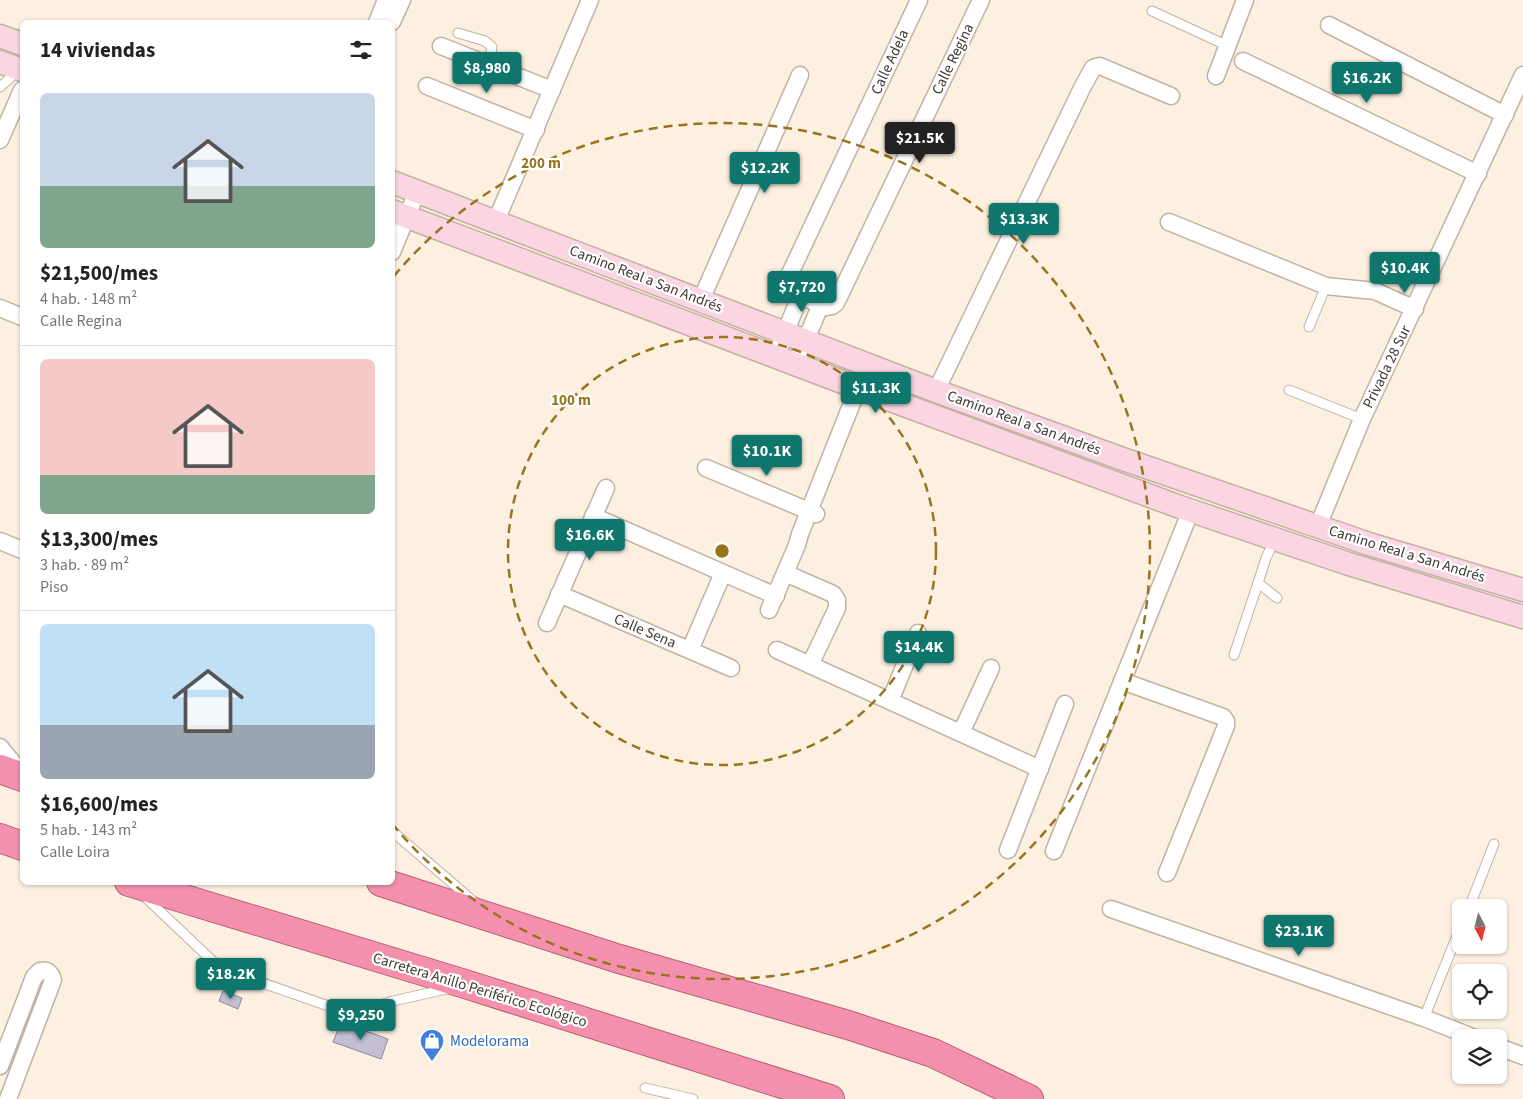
<!DOCTYPE html>
<html lang="es">
<meta charset="utf-8">
<style>
body{margin:0;font-family:"Source Sans 3",sans-serif;background:#f2f2f2;color:#222;height:100vh;display:flex;flex-direction:column;font-size:19px;white-space:nowrap}
*{box-sizing:border-box;margin:0}
p{font-size:16px;color:#767676}
.icon{flex:none;width:28px;height:28px;fill:none;stroke:currentColor;stroke-width:2;stroke-linecap:round;stroke-linejoin:round}
.map{position:relative;flex:1;overflow:hidden}
.panel{position:absolute;left:20px;top:20px;width:375px;height:865px;display:flex;flex-direction:column;background:#fff;border-radius:8px;box-shadow:0 1px 4px #0004}
.panel>*{flex:none}
.needle{width:32px;rotate:173deg}
.tools{position:absolute;left:1452px;top:899px;display:grid;gap:10px}
.tools a{display:grid;place-items:center;width:55px;height:55px;border-radius:8px;background:#fff;box-shadow:0 1px 4px #0004;font-size:25px}
.price{position:absolute;translate:-50% -42px;padding:0 11px;border-radius:5px;background:#0f766e;color:#fff;font-size:16px;line-height:32px;filter:drop-shadow(0 1px 2px #0008)}
.price::after{content:'';position:absolute;left:50%;top:30px;width:15px;height:11px;margin-left:-8px;background:inherit;clip-path:polygon(0 0,100% 0,50% 100%)}
.price.current{background:#222;color:#fff}
ul{padding:0;list-style:none}
li{display:grid;align-content:center;gap:10px;height:265px;padding:0 20px}
li+li{border-top:1px solid #e0e0e0}
li span{display:grid;place-items:center;height:155px;border-radius:8px;color:#555}
li>.icon{margin-inline-start:auto}
span .icon{width:90px;height:90px;fill:#fffc;stroke-width:1}
li b{font-size:21px}
h2{display:flex;justify-content:space-between;align-items:center;height:60px;padding:0 20px;font-size:21px}
.map>svg:first-child{display:block}
.building{fill:#c3bed1;stroke:#8e899b}
.lines{fill:none;stroke-linecap:round;stroke-linejoin:round}
.service-casing{stroke:#c0b3a3;stroke-width:11}
.minor-casing{stroke:#c0b3a3;stroke-width:19}
.secondary-casing{stroke:#c0b3a3;stroke-width:25}
.trunk-casing{stroke:#b35f76;stroke-width:30}
.service{stroke:#fff;stroke-width:9}
.minor{stroke:#fff;stroke-width:16}
.secondary{stroke:#fbd5e1;stroke-width:22}
.trunk{stroke:#f490ae;stroke-width:28}
.ring{fill:none;stroke:#99731e;stroke-width:2.5;stroke-dasharray:9 6}
.labels{text-anchor:middle;dominant-baseline:central;stroke-width:4.5;stroke-linejoin:round;paint-order:stroke}
.street-label{font-size:15px;fill:#3e3932;stroke:#fff}
.shop-label{font-size:15px;fill:#366cbe;stroke:#fff;text-anchor:start}
.centre{fill:#99731e;stroke:#fff;stroke-width:2.5}
.ring-label{font-size:15px;text-anchor:middle;font-weight:bold;fill:#99731e;stroke:#fff;stroke-width:4.5;stroke-linejoin:round;paint-order:stroke}
</style>
<div class="map">
<svg width="1523" height="1099" viewBox="0 0 1523 1099">
<rect width="100%" height="100%" fill="#fef0e0"/>
<g class="building">
<path d="M 223,991 L 242,998 L 238,1009 L 219,1001 Z"/>
<path d="M 341,1022 L 388,1039 L 381,1059 L 333,1042 Z"/>
</g>
<g class="lines">
<defs>
<g id="service">
<path d="M 1152,11 L 1228,46"/>
<path d="M 458,33 L 485,41 L 492,47 L 489,65"/>
<path d="M 0,87 L 18,71"/>
<path d="M 1309,327 L 1326,286"/>
<path d="M 1289,390 L 1362,419"/>
<path d="M 1275,539 L 1266,558 L 1258,583 L 1277,598"/>
<path d="M 1234,655 L 1258,583"/>
<path d="M 392,831 L 474,902"/>
<path d="M 144,896 L 220,968 L 351,1014 L 393,1001 L 451,988"/>
<path d="M 1469,908 L 1494,844"/>
<path d="M 1424,1018 L 1461,926"/>
<path d="M 645,1088 L 693,1099"/>
</g>
<g id="minor">
<path d="M 919,0 L 786,282 L 786,287 L 790,292 L 827,307 L 832,306 L 836,303 L 981,0"/>
<path d="M 377,22 L 386,0"/>
<path d="M 392,22 L 402,0"/>
<path d="M 1329,25 L 1505,115"/>
<path d="M 441,46 L 552,90"/>
<path d="M 1243,61 L 1478,174"/>
<path d="M 1216,76 L 1245,0"/>
<path d="M 427,86 L 536,130"/>
<path d="M 0,140 L 22,90"/>
<path d="M 496,221 L 590,0"/>
<path d="M 1169,222 L 1326,286 L 1375,291 L 1415,309"/>
<path d="M 392,252 L 417,192"/>
<path d="M 701,300 L 800,75"/>
<path d="M 0,308 L 22,317"/>
<path d="M 776,356 L 800,296"/>
<path d="M 796,363 L 821,304"/>
<path d="M 936,391 L 1083,86 L 1093,68 L 1100,66 L 1171,96"/>
<path d="M 706,468 L 816,514"/>
<path d="M 593,516 L 776,596"/>
<path d="M 1318,526 L 1362,419 L 1523,75"/>
<path d="M 0,541 L 22,550"/>
<path d="M 785,573 L 833,594 L 837,600 L 837,608 L 810,665"/>
<path d="M 559,594 L 731,668"/>
<path d="M 769,610 L 797,545 L 800,534 L 858,388"/>
<path d="M 547,623 L 606,488"/>
<path d="M 690,650 L 723,573"/>
<path d="M 777,650 L 1040,769"/>
<path d="M 1122,681 L 1223,717 L 1226,721 L 1226,726 L 1167,873"/>
<path d="M 890,701 L 918,633"/>
<path d="M 961,733 L 991,668"/>
<path d="M 0,747 L 21,773"/>
<path d="M 1008,850 L 1065,704"/>
<path d="M 1054,851 L 1191,510"/>
<path d="M 1111,909 L 1424,1018 L 1475,1038"/>
<path d="M 1499,1047 L 1523,1056"/>
<path d="M 0,1066 L 34,977 L 40,971 C 47,969 51,973 53,980 L 8,1099"/>
</g>
<g id="secondary">
<path d="M 0,36 L 22,44"/>
<path d="M 0,62 L 22,70"/>
<path d="M 392,182 L 936,391 L 1120,458 L 1369,544 L 1523,590"/>
<path d="M 392,211 L 858,388 L 1180,507 L 1349,564 L 1523,617"/>
</g>
<g id="trunk">
<path d="M 0,769 L 22,777"/>
<path d="M 0,838 L 22,846"/>
<path d="M 129,882 L 465,984 L 830,1099"/>
<path d="M 381,882 L 616,958 L 848,1025 L 933,1053 L 1029,1099"/>
</g>
</defs>
<use href="#service" class="service-casing"/>
<use href="#minor" class="minor-casing"/>
<use href="#secondary" class="secondary-casing"/>
<use href="#trunk" class="trunk-casing"/>
<use href="#service" class="service"/>
<use href="#minor" class="minor"/>
<use href="#secondary" class="secondary"/>
<use href="#trunk" class="trunk"/>
</g>
<g class="ring">
<circle cx="722" cy="551" r="214"/>
<path d="M394 276A428 428 0 1 1 394 826"/>
</g>
<defs>
<symbol id="shop-pin" viewBox="-11 -11 22 30"><path d="M0 17L-7.5 6A9.5 9.5 0 1 1 7.5 6Z" fill="#3f7fe0" stroke="#fff"/><path d="M-5-2.5h2.3a2.7 3.5 0 0 1 5.4 0H5L5.5 6h-11ZM-1.5-2.5h3a1.5 2.3 0 0 0-3 0Z" fill="#fff"/></symbol>
</defs>
<g fill-rule="evenodd">
<use href="#shop-pin" x="418" y="1027" width="28" height="38"/>
</g>
<g class="labels">
<g class="street-label">
<text transform="translate(953 59) rotate(-64)">Calle Regina</text>
<text transform="translate(890 62) rotate(-65)">Calle Adela</text>
<text transform="translate(646 279) rotate(21)">Camino Real a San Andrés</text>
<text transform="translate(1387 367) rotate(-64)">Privada 28 Sur</text>
<text transform="translate(1024 423) rotate(20)">Camino Real a San Andrés</text>
<text transform="translate(1407 554) rotate(17)">Camino Real a San Andrés</text>
<text transform="translate(645 631) rotate(23)">Calle Sena</text>
<text transform="translate(480 990) rotate(17)">Carretera Anillo Periférico Ecológico</text>
</g>
<g class="shop-label">
<text x="450" y="1041">Modelorama</text>
</g>
</g>
<circle cx="722" cy="551" r="8" class="centre"/>
<g class="ring-label">
<text x="541" y="168">200 m</text>
<text x="571" y="405">100 m</text>
</g>
</svg>
<div class="tools">
<a><svg class="needle" viewBox="-14 -14 28 28"><path d="M0-13l5 13h-10z" fill="#e53935"/><path d="M0 13l5-13h-10z" fill="#767676"/></svg></a>
<a><svg class="icon" aria-label="locate" viewBox="0 0 24 24"><circle cx="12" cy="12" r="6"/><path d="M12 2v4M12 18v4M2 12h4M18 12h4"/></svg></a>
<a><svg class="icon" aria-label="layers" viewBox="0 0 24 24"><path d="M12 4l9 5-9 5-9-5zM3 14l9 5 9-5"/></svg></a>
</div>
<b class="price" style="left:487px;top:94px">$8,980</b>
<b class="price" style="left:1367px;top:104px">$16.2K</b>
<b class="price current" style="left:920px;top:164px">$21.5K</b>
<b class="price" style="left:765px;top:194px">$12.2K</b>
<b class="price" style="left:1024px;top:245px">$13.3K</b>
<b class="price" style="left:1405px;top:294px">$10.4K</b>
<b class="price" style="left:802px;top:313px">$7,720</b>
<b class="price" style="left:876px;top:414px">$11.3K</b>
<b class="price" style="left:767px;top:477px">$10.1K</b>
<b class="price" style="left:590px;top:561px">$16.6K</b>
<b class="price" style="left:919px;top:673px">$14.4K</b>
<b class="price" style="left:1299px;top:957px">$23.1K</b>
<b class="price" style="left:231px;top:1000px">$18.2K</b>
<b class="price" style="left:361px;top:1041px">$9,250</b>
<section class="panel">
<h2>14 viviendas<svg class="icon" aria-label="filters" viewBox="0 0 24 24"><path d="M4 7h16M4 17h16"/><circle cx="9" cy="7" r="2"/><circle cx="15" cy="17" r="2"/></svg></h2>
<ul>
<li><span style="background:linear-gradient(#c9d6e8 60%,#7fa58c 0)"><svg class="icon" aria-label="home" viewBox="0 0 24 24"><path d="M3 11l9-7 9 7M6 9v11h12V9"/></svg></span><div><b>$21,500/mes</b><p>4 hab. · 148 m²</p><p>Calle Regina</p></div></li>
<li><span style="background:linear-gradient(#f6c9c9 75%,#7fa58c 0)"><svg class="icon" aria-label="home" viewBox="0 0 24 24"><path d="M3 11l9-7 9 7M6 9v11h12V9"/></svg></span><div><b>$13,300/mes</b><p>3 hab. · 89 m²</p><p>Piso</p></div></li>
<li><span style="background:linear-gradient(#bfe0f5 65%,#9aa5b1 0)"><svg class="icon" aria-label="home" viewBox="0 0 24 24"><path d="M3 11l9-7 9 7M6 9v11h12V9"/></svg></span><div><b>$16,600/mes</b><p>5 hab. · 143 m²</p><p>Calle Loira</p></div></li>
</ul>
</section>
</div>
